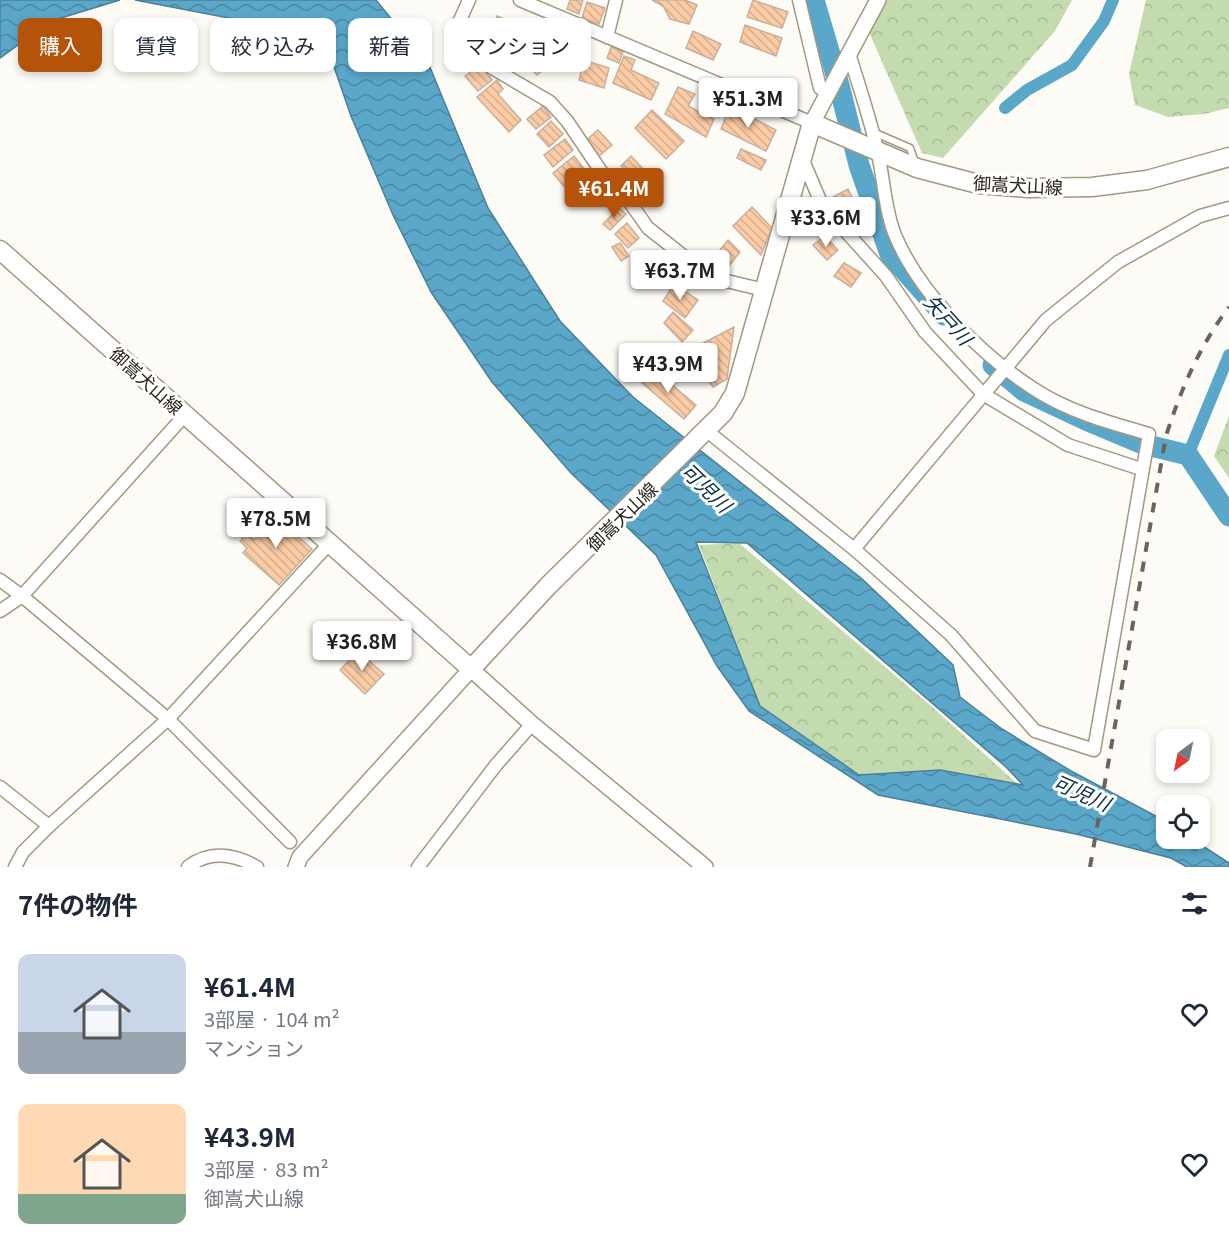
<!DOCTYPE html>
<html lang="ja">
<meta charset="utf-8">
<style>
body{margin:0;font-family:Georgia,"Noto Sans JP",serif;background:#f2f2f3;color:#1f2937;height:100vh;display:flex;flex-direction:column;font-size:22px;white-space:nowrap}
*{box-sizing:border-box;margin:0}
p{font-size:20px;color:#747a83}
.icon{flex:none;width:33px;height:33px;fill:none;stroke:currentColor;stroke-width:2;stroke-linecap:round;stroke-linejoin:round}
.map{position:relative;height:867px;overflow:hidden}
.side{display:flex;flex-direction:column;background:#fff;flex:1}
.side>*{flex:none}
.guide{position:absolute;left:18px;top:18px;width:600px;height:54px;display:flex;gap:12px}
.needle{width:39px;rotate:213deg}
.controls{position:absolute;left:1156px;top:729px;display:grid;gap:12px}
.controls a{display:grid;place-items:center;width:54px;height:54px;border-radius:12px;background:#fff;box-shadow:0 3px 9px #0003;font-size:30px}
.price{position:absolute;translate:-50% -51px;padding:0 14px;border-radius:6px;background:#fff;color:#222;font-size:20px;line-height:39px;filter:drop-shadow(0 2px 3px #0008)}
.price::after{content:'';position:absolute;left:50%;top:36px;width:18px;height:14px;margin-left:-9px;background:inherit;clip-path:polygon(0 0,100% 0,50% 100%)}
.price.active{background:#b45309;color:#fff}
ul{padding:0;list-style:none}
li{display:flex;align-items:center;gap:18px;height:150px;padding:0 18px}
li span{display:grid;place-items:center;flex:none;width:168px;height:120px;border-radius:12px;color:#555}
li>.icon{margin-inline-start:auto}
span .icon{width:72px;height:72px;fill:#fffc;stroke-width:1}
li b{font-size:26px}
h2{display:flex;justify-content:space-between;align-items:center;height:72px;padding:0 18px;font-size:26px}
.chip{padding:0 21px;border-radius:12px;background:#fff;box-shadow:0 3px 9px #0003;font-size:21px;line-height:54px}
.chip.active{background:#b45309;color:#fff}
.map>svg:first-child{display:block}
.forest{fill:url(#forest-crowns)}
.water{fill:url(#water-waves);stroke:#4c8096;stroke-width:1.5;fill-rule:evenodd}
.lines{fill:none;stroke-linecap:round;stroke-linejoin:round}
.canal{stroke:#5aa7ca;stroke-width:12}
.river{stroke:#5aa7ca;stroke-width:21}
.building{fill:url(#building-back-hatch);stroke:#c7b09e;stroke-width:1.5}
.service-casing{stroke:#a39880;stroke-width:9}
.minor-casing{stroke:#a39880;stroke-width:15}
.tertiary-casing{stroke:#a39880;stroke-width:18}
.secondary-casing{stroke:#a39880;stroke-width:21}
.service{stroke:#fff;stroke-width:6}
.minor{stroke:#fff;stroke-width:12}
.tertiary{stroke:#fff;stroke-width:15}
.secondary{stroke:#fff;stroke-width:18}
.rail{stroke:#69645c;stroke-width:4;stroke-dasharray:10 10;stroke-linecap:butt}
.labels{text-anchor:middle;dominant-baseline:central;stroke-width:6;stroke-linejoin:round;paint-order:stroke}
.street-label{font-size:18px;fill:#2a251b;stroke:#fff}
.water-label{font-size:20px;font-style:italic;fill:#0a2f3e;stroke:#fff}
</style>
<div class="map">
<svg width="1229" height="867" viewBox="0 0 1229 867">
<defs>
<pattern id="forest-crowns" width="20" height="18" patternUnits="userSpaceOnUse" patternTransform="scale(1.5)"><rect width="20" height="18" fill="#c3dbaf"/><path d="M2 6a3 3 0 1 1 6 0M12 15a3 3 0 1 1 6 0" fill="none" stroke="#a8bc96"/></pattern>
<pattern id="water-waves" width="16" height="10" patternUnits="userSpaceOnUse" patternTransform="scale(1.5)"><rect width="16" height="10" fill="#5aa7ca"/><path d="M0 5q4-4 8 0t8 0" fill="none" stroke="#4b88a3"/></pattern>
<pattern id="building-back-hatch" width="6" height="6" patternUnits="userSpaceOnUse" patternTransform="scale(1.5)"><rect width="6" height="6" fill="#facba5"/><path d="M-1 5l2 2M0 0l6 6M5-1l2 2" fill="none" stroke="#d6ae8d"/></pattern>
</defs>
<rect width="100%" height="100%" fill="#fdfbf6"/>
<g class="forest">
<path d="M 887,0 L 1072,0 L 1055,31 L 943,158 L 922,153 L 869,32 Z"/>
<path d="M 1146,0 L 1229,0 L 1229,108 L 1204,114 L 1168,117 L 1135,105 L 1129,74 Z"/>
<path d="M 1229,416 L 1229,478 L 1214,456 Z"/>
<path d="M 739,543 L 931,706 L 1020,786 L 940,770 L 859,775 L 760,706 L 699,545 Z"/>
</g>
<g class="water">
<path d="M 0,0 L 120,0 L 51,21 L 0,58 Z"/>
<path d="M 135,0 L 376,0 L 429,65 L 488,208 L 560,321 L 633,397 L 861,578 L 953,665 L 960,697 L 1002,729 L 1071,771 L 1167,822 L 1167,838 L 1192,839 L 1229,863 L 1229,867 L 1187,867 L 1171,858 L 1076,834 L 878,795 L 749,711 L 717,666 L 656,555 L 571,473 L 492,382 L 431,292 L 393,215 L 351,116 L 333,64 L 310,40 L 276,27 ZM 696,542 L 747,543 L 1006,767 L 1023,785 L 940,770 L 859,775 L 760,706 Z"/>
</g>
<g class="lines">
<g class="canal">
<path d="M 1005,108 L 1027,90 L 1072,65 L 1104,21 L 1113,0"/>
<path d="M 1188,455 L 1229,355"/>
</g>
<g class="river">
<path d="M 814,0 L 839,85 L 859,165 L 890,254 L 944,315"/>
<path d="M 993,365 L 1024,391 L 1086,420 L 1143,444 L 1188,455 L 1229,516"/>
</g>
</g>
<g class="building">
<path d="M 570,0 L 583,0 L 579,14 L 567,9 Z"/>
<path d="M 652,0 L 685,0 L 697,5 L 689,24 L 670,19 L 663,6 Z"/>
<path d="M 753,0 L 788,12 L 782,28 L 747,17 Z"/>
<path d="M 587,2 L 605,8 L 599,24 L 582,18 Z"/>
<path d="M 497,16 L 551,37 L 545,53 L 491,32 Z"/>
<path d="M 745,25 L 782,38 L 776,56 L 740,42 Z"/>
<path d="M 693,31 L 721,44 L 713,60 L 686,48 Z"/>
<path d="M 562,42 L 578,48 L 574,58 L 558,51 Z"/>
<path d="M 523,47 L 544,69 L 537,75 L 516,54 Z"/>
<path d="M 611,47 L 623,52 L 619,63 L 607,58 Z"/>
<path d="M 624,56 L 635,60 L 631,70 L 659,83 L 651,100 L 613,83 Z"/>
<path d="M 584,60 L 609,68 L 604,88 L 579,80 Z"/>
<path d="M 480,65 L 492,80 L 478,91 L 465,76 Z"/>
<path d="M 497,80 L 503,89 L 498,94 L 521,120 L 509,132 L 477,97 Z"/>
<path d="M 678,87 L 695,94 L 688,106 L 714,119 L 706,137 L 665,114 Z"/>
<path d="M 543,106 L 551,117 L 536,129 L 527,119 Z"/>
<path d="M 730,106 L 776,130 L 766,151 L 721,129 Z"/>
<path d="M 652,110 L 684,141 L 666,159 L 635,128 Z"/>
<path d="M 551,121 L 563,134 L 549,147 L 537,134 Z"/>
<path d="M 598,130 L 612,145 L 598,157 L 584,142 Z"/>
<path d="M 565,139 L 573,150 L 553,167 L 544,155 Z"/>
<path d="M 741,149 L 766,160 L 761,170 L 737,158 Z"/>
<path d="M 574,156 L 593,180 L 572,196 L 553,173 Z"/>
<path d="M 631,156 L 645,171 L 636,180 L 621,166 Z"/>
<path d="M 848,189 L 857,207 L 842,215 L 833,197 Z"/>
<path d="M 752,207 L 772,228 L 761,255 L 733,226 Z"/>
<path d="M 619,208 L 626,214 L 610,230 L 603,224 Z"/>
<path d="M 627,223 L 639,238 L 628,248 L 615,234 Z"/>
<path d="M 825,236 L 838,250 L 827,260 L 813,245 Z"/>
<path d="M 728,240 L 740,252 L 725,271 L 712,260 Z"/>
<path d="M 620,243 L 629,256 L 621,261 L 612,247 Z"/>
<path d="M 844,263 L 861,273 L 851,287 L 834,276 Z"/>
<path d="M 674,284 L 698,300 L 685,318 L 663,301 Z"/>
<path d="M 673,312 L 693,330 L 682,342 L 664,323 Z"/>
<path d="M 734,327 L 727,379 L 713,387 L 688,351 Z"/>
<path d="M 673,349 L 686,361 L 676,372 L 662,360 Z"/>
<path d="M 652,368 L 696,405 L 684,419 L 641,382 Z"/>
<path d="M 263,516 L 270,522 L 275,516 L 312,549 L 279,585 L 243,553 L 247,548 L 240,541 L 247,533 L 254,540 L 264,529 L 257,522 Z"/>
<path d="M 358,651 L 384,674 L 365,694 L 340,670 Z"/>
</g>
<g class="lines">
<defs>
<path id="service" d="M 873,132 L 910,148 L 915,162"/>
<g id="minor">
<path d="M 469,0 L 456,29 L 484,63 L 550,102 L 567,121 L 605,177 L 626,197 L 648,228 L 710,277 L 764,290"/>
<path d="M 520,0 L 812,123"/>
<path d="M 799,0 L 820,88 L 828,94"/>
<path d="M 607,37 L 616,0"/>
<path d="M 802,158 L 822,205 L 886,276 L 925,332 L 983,394 L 1068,445 L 1141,469"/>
<path d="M 707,431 L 854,549 L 951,635 L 1035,731 L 1094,750 L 1149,434 C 1110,423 1069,412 1034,389 C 981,355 919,293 895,235 C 885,211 884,180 878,154 C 871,120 859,87 849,53"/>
<path d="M 854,549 L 1046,320 L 1118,262 L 1200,216 L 1229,208"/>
<path d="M 0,580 L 22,596 L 185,415"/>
<path d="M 0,611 L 22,596 L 168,719 L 290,842"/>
<path d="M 0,787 L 49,826"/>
<path d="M 15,867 L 23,852 L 49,826 L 168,719 L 329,544"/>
<path d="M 188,867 C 209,850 234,854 257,867"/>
<path d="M 418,867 L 496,765 L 532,724"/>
</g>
<g id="tertiary">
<path d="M 812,123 L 878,0"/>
<path d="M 296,867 L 300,857 L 471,669 L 532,724 L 705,867"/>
</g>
<path id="secondary" d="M 0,250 L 471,669 L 548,586 L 723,413 L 735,393 L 739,379 L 812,123 L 917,168 L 978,184 L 1028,188 L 1092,187 L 1147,180 L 1229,157"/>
</defs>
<use href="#service" class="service-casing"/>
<use href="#minor" class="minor-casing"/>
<use href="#tertiary" class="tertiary-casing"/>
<use href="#secondary" class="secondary-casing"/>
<use href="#service" class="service"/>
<use href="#minor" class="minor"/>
<use href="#tertiary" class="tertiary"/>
<use href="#secondary" class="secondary"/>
<path class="rail" d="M 1090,867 L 1166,436 C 1181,389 1199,347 1229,307"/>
</g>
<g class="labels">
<g class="street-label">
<text transform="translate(1018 184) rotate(3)">御嵩犬山線</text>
<text transform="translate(147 380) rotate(42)">御嵩犬山線</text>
<text transform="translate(621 516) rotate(-44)">御嵩犬山線</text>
</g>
<g class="water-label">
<text transform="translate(949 319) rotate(48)">矢戸川</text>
<text transform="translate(707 487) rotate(44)">可児川</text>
<text transform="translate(1082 792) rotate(24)">可児川</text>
</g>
</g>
</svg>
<div class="controls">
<a><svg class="needle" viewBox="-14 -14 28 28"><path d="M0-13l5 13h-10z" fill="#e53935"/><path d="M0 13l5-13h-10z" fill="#747a83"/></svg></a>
<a><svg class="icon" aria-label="locate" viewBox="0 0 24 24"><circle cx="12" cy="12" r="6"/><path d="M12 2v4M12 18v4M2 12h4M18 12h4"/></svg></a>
</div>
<b class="price" style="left:748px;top:129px">¥51.3M</b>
<b class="price active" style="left:614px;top:219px">¥61.4M</b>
<b class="price" style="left:826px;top:248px">¥33.6M</b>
<b class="price" style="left:680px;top:301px">¥63.7M</b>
<b class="price" style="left:668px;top:394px">¥43.9M</b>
<b class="price" style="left:276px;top:549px">¥78.5M</b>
<b class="price" style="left:362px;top:672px">¥36.8M</b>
<div class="guide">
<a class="chip active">購入</a>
<a class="chip">賃貸</a>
<a class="chip">絞り込み</a>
<a class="chip">新着</a>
<a class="chip">マンション</a>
</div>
</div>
<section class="side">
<h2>7件の物件<svg class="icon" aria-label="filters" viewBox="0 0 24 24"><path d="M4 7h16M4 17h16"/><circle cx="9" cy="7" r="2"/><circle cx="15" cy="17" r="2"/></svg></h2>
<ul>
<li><span style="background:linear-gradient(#c9d6e8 65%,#9aa5b1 0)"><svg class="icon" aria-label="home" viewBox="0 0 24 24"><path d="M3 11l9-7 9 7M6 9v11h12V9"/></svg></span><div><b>¥61.4M</b><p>3部屋 · 104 m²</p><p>マンション</p></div><svg class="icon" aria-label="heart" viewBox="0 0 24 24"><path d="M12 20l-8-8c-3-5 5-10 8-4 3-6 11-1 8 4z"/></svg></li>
<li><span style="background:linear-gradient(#ffd9b3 75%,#7fa58c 0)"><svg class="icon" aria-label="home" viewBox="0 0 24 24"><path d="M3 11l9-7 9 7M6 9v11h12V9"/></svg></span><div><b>¥43.9M</b><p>3部屋 · 83 m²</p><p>御嵩犬山線</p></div><svg class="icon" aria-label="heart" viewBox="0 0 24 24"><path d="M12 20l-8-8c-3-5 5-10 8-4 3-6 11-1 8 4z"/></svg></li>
</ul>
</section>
